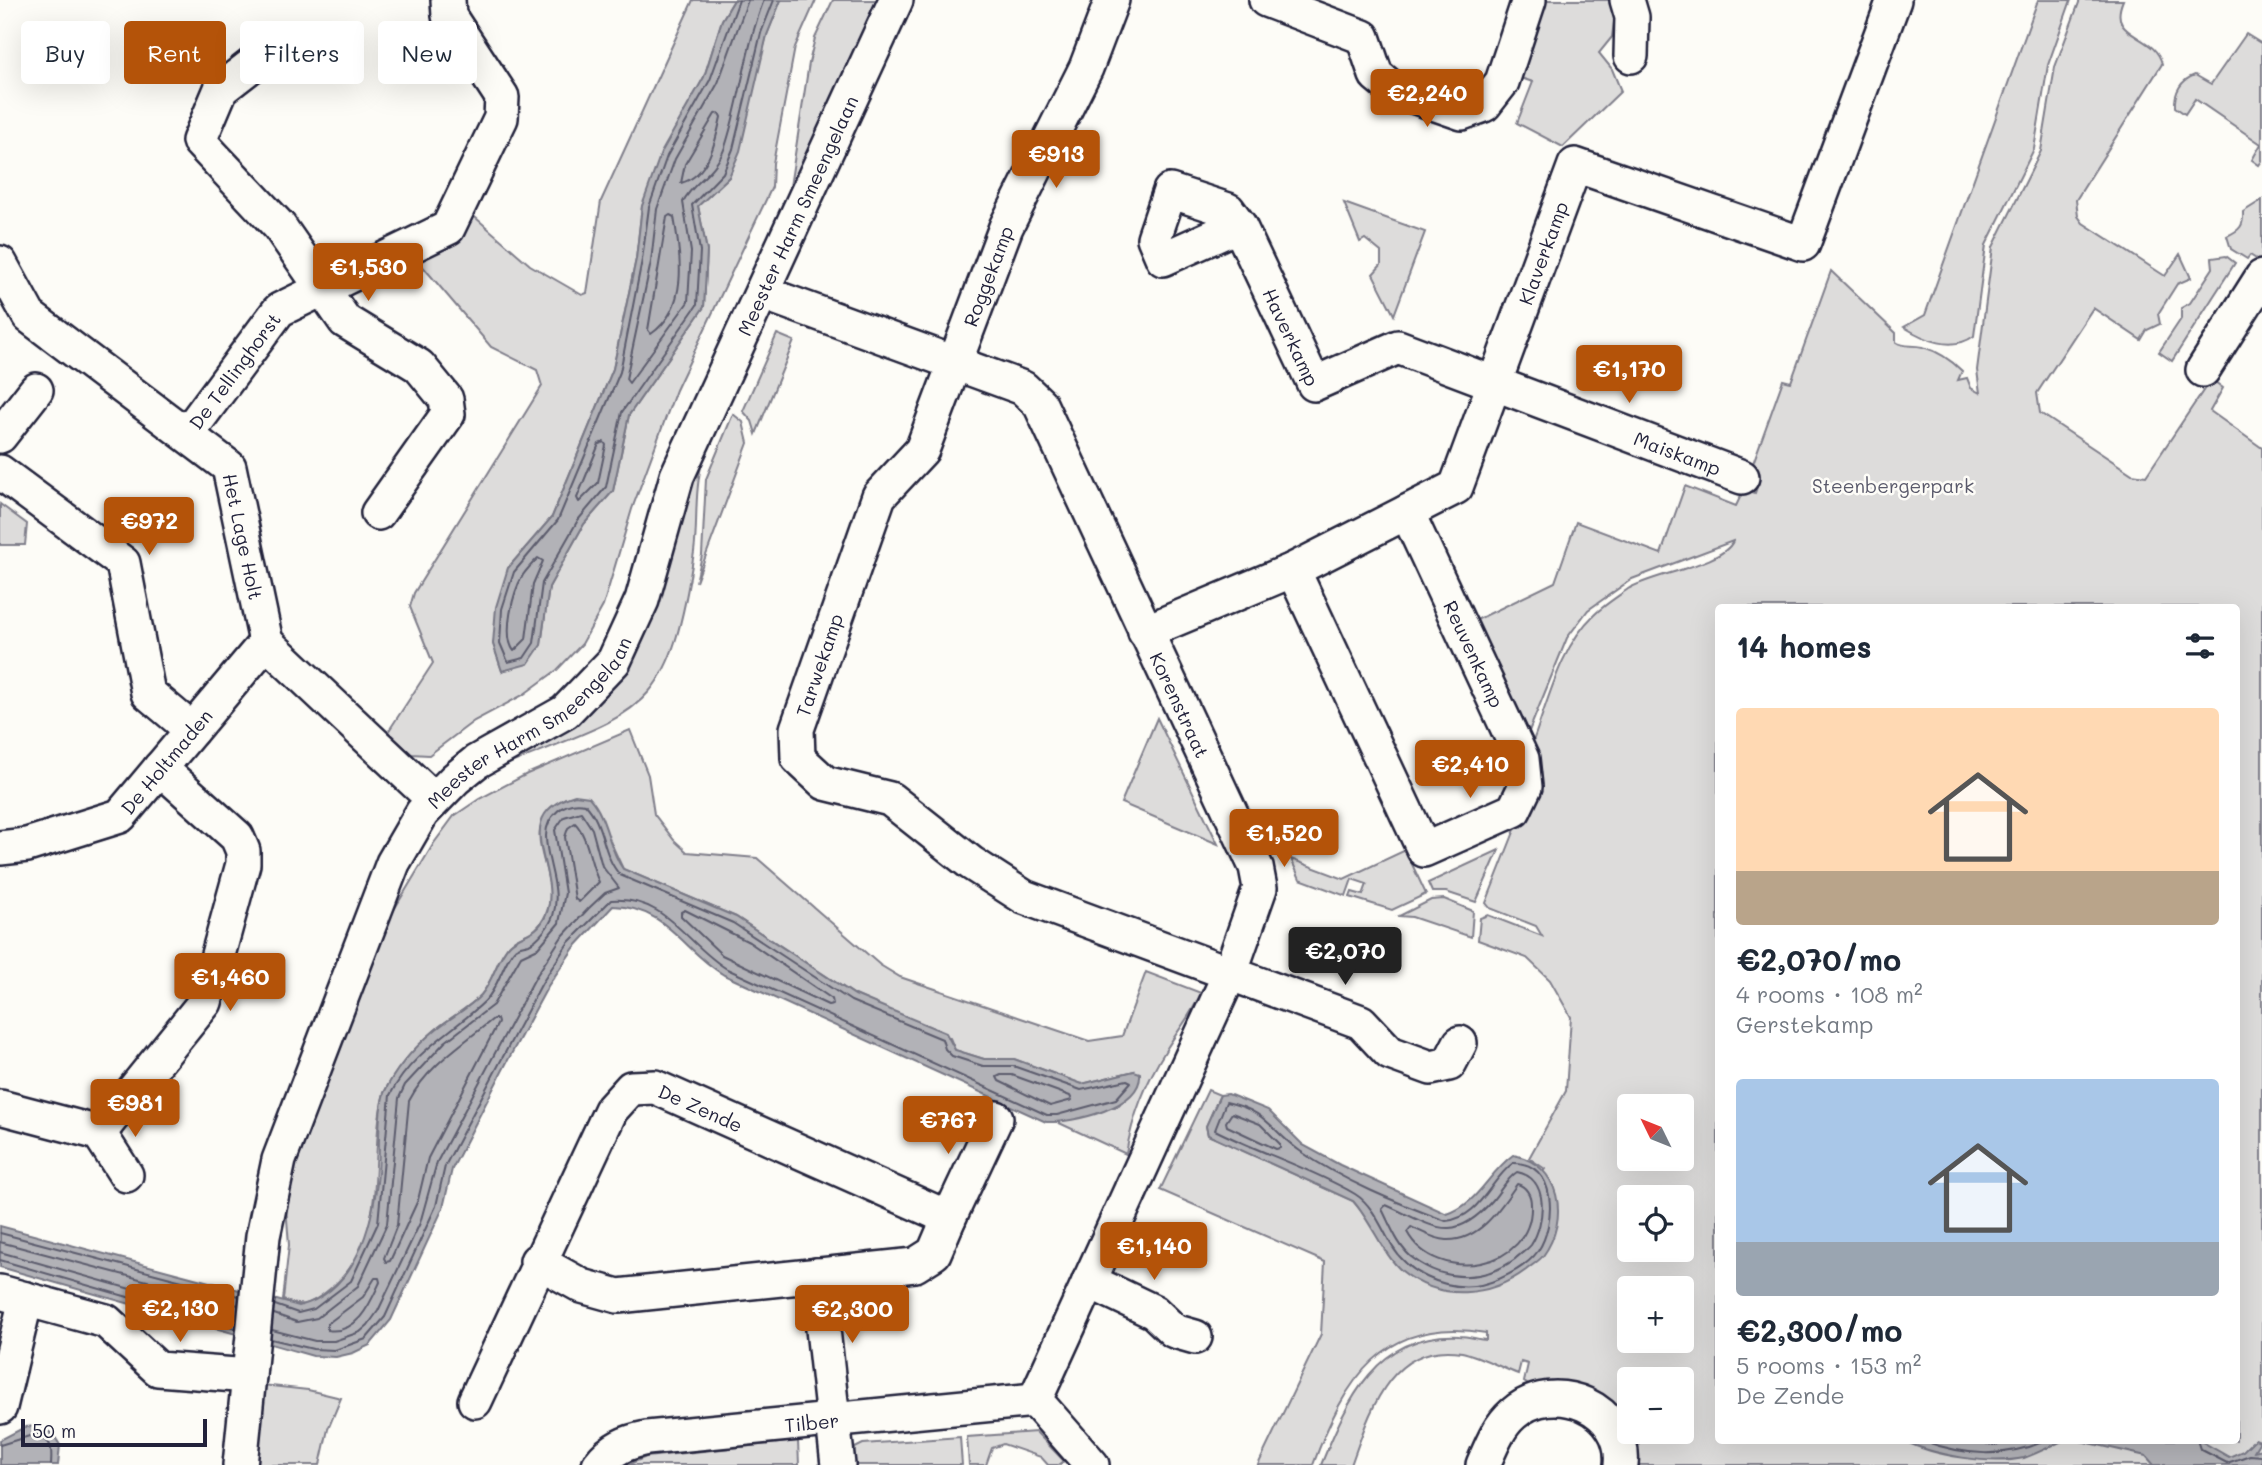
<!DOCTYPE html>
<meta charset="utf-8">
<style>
body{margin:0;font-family:Mali,sans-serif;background:#f6f6f7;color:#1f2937;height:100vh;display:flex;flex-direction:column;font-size:26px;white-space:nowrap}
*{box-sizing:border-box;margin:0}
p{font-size:23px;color:#747a83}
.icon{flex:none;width:38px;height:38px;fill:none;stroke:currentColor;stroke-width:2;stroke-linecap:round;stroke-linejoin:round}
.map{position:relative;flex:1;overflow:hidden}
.details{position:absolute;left:1715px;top:604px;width:525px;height:840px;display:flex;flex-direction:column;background:#fff;border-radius:7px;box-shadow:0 7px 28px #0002}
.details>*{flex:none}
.guide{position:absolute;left:21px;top:21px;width:665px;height:63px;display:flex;gap:14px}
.needle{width:46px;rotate:313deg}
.tools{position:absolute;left:1617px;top:1094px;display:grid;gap:14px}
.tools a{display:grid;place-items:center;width:77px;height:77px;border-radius:7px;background:#fff;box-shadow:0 7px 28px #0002;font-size:35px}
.scale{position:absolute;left:21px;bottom:18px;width:186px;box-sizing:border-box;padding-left:7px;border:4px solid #22223b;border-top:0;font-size:19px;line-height:24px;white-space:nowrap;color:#22223b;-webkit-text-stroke:5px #fdfcf7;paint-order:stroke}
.price{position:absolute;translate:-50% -60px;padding:0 16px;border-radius:7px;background:#b45309;color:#fff;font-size:23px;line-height:46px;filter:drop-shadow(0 2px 4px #0008)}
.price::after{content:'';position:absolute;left:50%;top:42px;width:21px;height:16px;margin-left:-10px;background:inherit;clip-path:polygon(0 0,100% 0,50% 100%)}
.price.active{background:#222;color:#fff}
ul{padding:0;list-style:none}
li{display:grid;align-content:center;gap:14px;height:371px;padding:0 21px}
li span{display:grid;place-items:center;height:217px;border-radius:7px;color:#555}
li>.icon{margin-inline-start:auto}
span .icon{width:126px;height:126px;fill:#fffc;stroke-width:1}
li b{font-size:30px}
h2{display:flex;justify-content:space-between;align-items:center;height:84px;padding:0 21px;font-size:30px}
.chip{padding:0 24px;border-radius:7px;background:#fff;box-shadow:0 7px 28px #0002;font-size:24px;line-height:63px}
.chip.active{background:#b45309;color:#fff}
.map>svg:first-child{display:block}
.green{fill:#dddcdb;stroke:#807f8b;stroke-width:2;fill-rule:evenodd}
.water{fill:#b2b2b7;stroke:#787885;stroke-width:2}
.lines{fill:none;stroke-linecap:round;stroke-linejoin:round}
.shore{stroke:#5c5c6d;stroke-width:2}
.minor-casing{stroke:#22223b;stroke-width:38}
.minor{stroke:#fdfcf7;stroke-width:33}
.labels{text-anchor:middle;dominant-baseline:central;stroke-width:5;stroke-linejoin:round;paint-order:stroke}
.street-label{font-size:19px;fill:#22223b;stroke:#fdfcf7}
.park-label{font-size:19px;fill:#5a5a6b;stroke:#fdfcf7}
</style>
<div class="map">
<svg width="2262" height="1465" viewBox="0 0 2262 1465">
<rect width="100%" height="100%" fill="#fdfcf7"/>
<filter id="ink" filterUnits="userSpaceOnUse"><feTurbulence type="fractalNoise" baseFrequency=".0143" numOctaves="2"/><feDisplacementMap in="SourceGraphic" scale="14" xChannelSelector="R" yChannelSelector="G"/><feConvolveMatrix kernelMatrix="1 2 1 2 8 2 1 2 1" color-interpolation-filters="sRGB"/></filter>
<g filter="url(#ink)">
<g class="green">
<path d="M 693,0 L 734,0 L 722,20 L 704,77 L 642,206 L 636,259 L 613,369 L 552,517 L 508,568 L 493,644 L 502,671 L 541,645 L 549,587 L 584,524 L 613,491 L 629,415 L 704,307 L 707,251 L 698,206 L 729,177 L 767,35 L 781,0 L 816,0 L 795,47 L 773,163 L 772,187 L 676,390 L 632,509 L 603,606 L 582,644 L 557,670 L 523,695 L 474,721 L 429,755 L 411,754 L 388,732 L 433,663 L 410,607 L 414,593 L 542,386 L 537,370 L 491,347 L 414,256 L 468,211 L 530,265 L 582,295 L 587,293 L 601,201 Z"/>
<path d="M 833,0 L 880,0 L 788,200 L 809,63 L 815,38 Z"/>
<path d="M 1541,0 L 1617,0 L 1612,37 L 1599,53 L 1612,69 L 1621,91 L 1563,147 L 1517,123 L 1533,82 L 1511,75 Z"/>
<path d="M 2038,0 L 2071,0 L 2048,65 L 2034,149 L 1986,245 L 1974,336 C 1952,352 1925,340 1904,327 L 1925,315 Z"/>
<path d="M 2080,0 L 2123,0 C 2106,40 2155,32 2162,64 L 2076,200 L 2078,216 L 2083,223 L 2165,276 L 2180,254 L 2191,278 L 2177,284 L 2158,314 L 2160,324 L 2147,330 L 2141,340 L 2093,308 L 2037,393 L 2040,413 L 2132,474 L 2146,476 L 2211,379 L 2223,388 L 2210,411 L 2262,448 L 2262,1465 L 1629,1465 L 1629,1450 L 1524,1382 L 1528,1364 L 1521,1362 L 1518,1374 C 1500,1367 1480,1356 1462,1352 C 1390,1341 1370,1412 1351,1465 L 1321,1465 C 1347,1401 1377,1332 1459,1336 C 1468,1336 1477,1339 1486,1340 L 1486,1333 C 1384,1315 1344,1380 1313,1465 L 1258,1465 L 1321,1334 L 1325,1262 L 1160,1190 L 1208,1090 L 1220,1095 L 1206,1126 L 1208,1135 L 1353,1201 C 1395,1247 1384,1275 1454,1292 L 1545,1169 L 1529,1158 L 1566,1091 L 1571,1017 L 1550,980 L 1527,958 L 1478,940 L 1480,918 L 1488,915 L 1542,936 L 1536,926 L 1490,908 L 1486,903 L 1516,827 L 1528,816 L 1540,793 L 1540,764 L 1532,744 C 1548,702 1560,647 1594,615 C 1604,605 1617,597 1628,589 C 1651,574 1723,565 1733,541 L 1632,579 L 1588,610 L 1567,638 L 1525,741 L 1468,624 L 1555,582 L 1576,522 L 1661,554 L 1685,486 L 1736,506 L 1744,489 L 1755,493 L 1757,487 L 1746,483 L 1783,380 L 1791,382 L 1831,271 L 1896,333 L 1896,342 C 1905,348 1912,344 1923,347 C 1937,351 1951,360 1962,371 L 1958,380 L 1967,378 L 1971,388 L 1980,393 L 1977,370 L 1993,247 L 2041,151 L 2055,67 ZM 1718,607 L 2236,607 L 2236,1440 L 1718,1440 ZM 1629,1106 L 1682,1106 L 1682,1158 L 1629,1158 ZM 1629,1197 L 1682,1197 L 1682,1250 L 1629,1250 ZM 1629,1288 L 1682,1288 L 1682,1340 L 1629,1340 ZM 1629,1379 L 1682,1379 L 1682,1432 L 1629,1432 Z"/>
<path d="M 2246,34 L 2262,44 L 2262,161 L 2259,165 L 2252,160 L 2261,144 L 2195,99 L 2185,114 L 2175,107 C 2174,92 2181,80 2195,75 L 2211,84 Z"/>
<path d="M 2262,200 L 2262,260 L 2261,262 L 2250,255 L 2247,259 L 2231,249 L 2227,236 C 2240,230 2244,226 2243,212 Z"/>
<path d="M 1344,203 L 1425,232 L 1394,315 L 1373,274 L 1381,265 L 1381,252 L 1365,239 L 1360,242 Z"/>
<path d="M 2226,256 L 2235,263 L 2172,361 L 2159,352 L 2181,319 L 2181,308 L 2190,303 L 2213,268 L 2212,258 Z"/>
<path d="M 777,334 L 794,341 L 756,434 L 752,421 L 743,411 Z"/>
<path d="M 733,414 L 743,422 L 748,443 L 696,582 L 702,555 L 706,479 Z"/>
<path d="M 696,465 L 701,467 C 694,494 698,524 694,552 C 669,717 643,709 501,767 L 500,764 L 573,722 Z"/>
<path d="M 0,504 L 27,524 L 25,545 L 0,545 Z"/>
<path d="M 1157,718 L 1218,844 L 1121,803 Z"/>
<path d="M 630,730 L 648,775 L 654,814 L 674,840 L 687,852 L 757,858 L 880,965 L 900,977 L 1089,1041 L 1122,1036 L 1146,972 L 1201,993 C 1192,1014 1179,1029 1167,1048 C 1147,1080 1132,1117 1126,1154 L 1057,1122 L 1119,1106 L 1134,1071 L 1082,1084 L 1014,1059 L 984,1059 L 955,1050 L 950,1038 L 855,995 L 736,917 L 623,869 L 612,845 L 565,798 C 510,831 564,871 546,914 C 536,937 522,932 510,944 C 497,956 494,980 481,995 C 468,1009 449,1018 434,1031 C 414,1048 396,1069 384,1093 C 366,1160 394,1241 326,1292 C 310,1305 302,1308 283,1300 L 289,1245 L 286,1206 L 294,1163 L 389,918 L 434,843 L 454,816 L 479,799 L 527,774 Z"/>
<path d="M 1412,847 L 1417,857 L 1410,860 L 1426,894 L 1392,910 L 1350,897 L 1352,892 L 1363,895 L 1367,884 L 1352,879 L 1346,896 L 1300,879 L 1291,859 L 1344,879 Z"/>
<path d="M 1499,850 L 1476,902 L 1446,892 L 1432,892 L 1428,883 Z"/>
<path d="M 1444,899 L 1473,911 L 1471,937 L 1412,917 L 1399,916 L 1431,900 Z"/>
<path d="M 262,1385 L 308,1390 L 341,1398 L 328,1429 L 320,1465 L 254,1465 Z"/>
<path d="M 1036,1432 L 1064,1461 L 1059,1465 L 1048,1465 L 1041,1457 L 1003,1444 L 992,1448 L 986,1465 L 969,1465 L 967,1437 Z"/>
<path d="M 960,1437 L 962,1465 L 851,1465 L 855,1448 L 863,1444 Z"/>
<path d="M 798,1441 L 799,1465 L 627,1465 L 646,1457 Z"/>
</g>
<g class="water">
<path d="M 734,0 L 781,0 L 767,35 L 740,151 L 729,177 L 698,206 L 707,251 L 704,307 L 629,415 L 613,491 L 584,524 L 549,587 L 541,645 L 528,664 L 502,671 L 493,644 L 496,607 L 508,568 L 552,517 L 613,369 L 636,259 L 642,206 L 661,153 L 704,77 L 722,20 Z"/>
<path d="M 575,795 L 589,797 C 608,818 607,846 623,869 L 736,917 L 855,995 L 946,1033 L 955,1050 L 984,1059 L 1014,1059 L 1082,1084 L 1134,1071 L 1140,1073 C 1143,1108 1072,1123 1046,1122 L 724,975 C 683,951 667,907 613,906 L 574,948 L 548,986 L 508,1060 L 452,1169 L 443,1208 L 391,1320 L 370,1345 L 353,1353 L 336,1357 L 313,1356 L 0,1267 L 0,1226 L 299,1306 C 356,1291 373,1225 378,1173 C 380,1146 377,1118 384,1093 C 395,1069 414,1048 434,1031 C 449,1018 468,1009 481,995 C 494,980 497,957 510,944 C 522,932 536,937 546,915 C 564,871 505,816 575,795 Z"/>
<path d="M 1228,1094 L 1268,1110 L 1303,1145 L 1340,1165 L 1447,1214 C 1478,1204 1488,1173 1513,1155 C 1561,1164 1570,1219 1543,1256 C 1539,1261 1532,1265 1526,1270 C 1490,1297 1440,1302 1402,1271 C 1384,1256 1371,1221 1353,1201 L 1208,1135 L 1206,1126 L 1220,1095 Z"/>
<path d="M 37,1426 L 53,1434 L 60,1445 L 58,1465 L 0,1465 L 0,1440 L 25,1427 Z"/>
<path d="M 2255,1439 L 2260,1441 L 2254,1451 L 2262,1449 L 2262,1465 L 2154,1465 L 2146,1456 L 2076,1440 L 2199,1440 L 2229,1457 L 2243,1451 Z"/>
<path d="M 1903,1440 L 2064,1440 C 2051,1446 2038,1453 2024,1458 C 1991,1465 1933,1456 1903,1440 Z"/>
</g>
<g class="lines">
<g class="shore">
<path d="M 739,0 L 710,80 L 667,156 L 649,207 L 642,260 L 620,372 L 558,520 L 514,572 L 502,609 L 500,643 L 508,662 L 524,658 L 534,643 L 542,583 L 578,520 L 606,487 L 622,412 L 697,305 L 700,251 L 692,205 L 723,173 L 733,149 L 761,33 L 774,0"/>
<path d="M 748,0 L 718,83 L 675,159 L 657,209 L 651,262 L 626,379 L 629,383 L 688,302 L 691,252 L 683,202 C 693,181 715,175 725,147 C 741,99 745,48 764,0"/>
<path d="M 719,113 L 721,117 C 716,141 708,176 681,183 L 685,164 L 715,114 Z"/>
<path d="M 670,215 L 674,217 C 681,256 689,308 651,334 L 648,330 L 667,217 Z"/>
<path d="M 604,442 L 606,445 L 598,483 L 579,502 L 577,498 L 599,444 Z"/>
<path d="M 538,558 L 543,561 L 533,584 L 526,639 L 514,651 C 502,635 513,592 523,575 C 527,569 533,563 538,558 Z"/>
<path d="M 575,823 C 588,836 590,865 599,882 L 579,902 L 575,899 L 565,837 L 568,828 Z"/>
<path d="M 685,910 L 749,942 L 832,999 L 833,1004 L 828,1005 L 722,955 L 681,916 L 681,912 Z"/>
<path d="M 493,1019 L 497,1019 L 498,1023 L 428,1158 L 418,1200 L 390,1261 L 386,1262 L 384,1258 L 397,1225 L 409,1101 C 427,1066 463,1044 493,1019 Z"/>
<path d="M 1001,1075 L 1012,1075 L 1070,1096 L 1072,1100 L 1050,1106 L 999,1081 L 997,1077 Z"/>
<path d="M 1226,1102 C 1268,1111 1270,1130 1300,1151 C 1343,1181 1397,1203 1446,1221 C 1480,1218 1489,1181 1513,1163 C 1558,1162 1556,1224 1538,1251 C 1526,1268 1494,1284 1474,1286 C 1442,1289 1408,1273 1392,1246 C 1382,1229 1373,1205 1355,1194 C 1313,1169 1260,1153 1215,1130 Z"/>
<path d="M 1232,1113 L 1260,1124 L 1280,1144 L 1280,1148 L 1276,1149 L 1227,1126 L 1226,1122 Z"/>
<path d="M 1517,1172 C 1550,1178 1545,1223 1531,1245 C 1527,1250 1520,1254 1515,1259 C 1484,1282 1445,1282 1414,1259 C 1399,1249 1390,1225 1382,1209 L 1386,1205 C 1434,1226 1452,1246 1492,1201 C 1501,1191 1506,1179 1517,1172 Z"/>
<path d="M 1517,1184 C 1526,1186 1531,1195 1531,1204 C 1534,1270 1436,1286 1407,1232 L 1411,1227 C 1422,1232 1435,1240 1447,1240 C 1480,1241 1501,1207 1517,1184 Z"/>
<path d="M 0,1233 L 239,1296"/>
<path d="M 0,1242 L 238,1305"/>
<path d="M 0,1252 L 236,1319"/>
<path d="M 0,1260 L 235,1328"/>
<path d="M 375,1278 L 379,1278 L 380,1282 C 370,1304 357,1335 327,1330 L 327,1324 L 363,1297 Z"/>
<path d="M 272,1330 L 315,1341 L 334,1341 L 360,1332 L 368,1325 L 378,1311 L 420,1223 L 437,1162 L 535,978 L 561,938 L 589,908 L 605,893 L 619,888 L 602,866 L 592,829 L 581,812 L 564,817 L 555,830 L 565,893 L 559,923 L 538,948 L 521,956 L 493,1005 L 445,1042 L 405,1085 L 399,1098 L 387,1224 L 358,1286 L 317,1318 L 297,1322 L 274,1314"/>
<path d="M 271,1339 L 313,1349 L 335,1350 L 366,1339 L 385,1317 L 436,1206 L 445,1166 L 542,983 L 568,943 L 611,900 C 665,895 687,945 727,969 L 1047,1115 L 1057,1115 L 1116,1099 L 1131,1082 L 1127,1080 L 1081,1090 L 1013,1066 L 983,1066 L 952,1056 L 945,1049 L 942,1039 L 851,1001 L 733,923 L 620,875 C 601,854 605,824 585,804 C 565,800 546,815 546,836 C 546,863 562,888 553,916 C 550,925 538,940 529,944 C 523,946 518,945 514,950 C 502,964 499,987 485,1001 C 452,1033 413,1051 390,1095 L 378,1223 L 351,1281 L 314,1309 L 298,1313 L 275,1305"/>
<path d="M 1921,1440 C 1965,1456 2004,1459 2047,1440"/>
<path d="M 1950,1440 L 1995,1445 L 2025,1440"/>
<path d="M 2197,1440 L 2200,1449 L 2227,1463 L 2250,1455 L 2262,1456"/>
<path d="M 0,1445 L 36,1434 C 53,1442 52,1447 51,1465"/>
</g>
<defs>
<g id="minor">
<path d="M 1112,0 L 1086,68 L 1006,227 L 922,450 L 879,496 L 797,729 L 798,758 L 825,783 L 890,799 L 971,863 L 1024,897 L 1361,1022 L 1390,1053 L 1431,1068 L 1449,1064 L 1460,1043"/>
<path d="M 1266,0 L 1363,37 L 1376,75 L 1393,89 L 1462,113 L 1484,105 L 1502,82 L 1529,0"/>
<path d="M 1627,0 L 1632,17 L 1631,56"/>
<path d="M 266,54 L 221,89 L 199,141 L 279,226 L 345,321 L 419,366 L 446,399 L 448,414 L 378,513"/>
<path id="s1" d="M 1239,225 L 1163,259 L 1154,238 L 1170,191 L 1228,210 L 1239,225 L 1314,384 L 1398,347 L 1742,477"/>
<path id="s2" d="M 0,263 L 29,316 L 229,467 L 266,642 L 433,799"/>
<path id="s3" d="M 763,293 L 1023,388 L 1040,404 L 1256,867 L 1260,888 L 1230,973 L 1035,1400 L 1092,1465"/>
<path d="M 2203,370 L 2262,277"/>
<path id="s4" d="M 187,434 L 279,310 L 448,228 L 501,118 L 502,97 L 449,16 L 448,0"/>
<path d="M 0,436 L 36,390"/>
<path d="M 0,472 L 123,563 L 148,693 L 192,730"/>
<path d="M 1293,570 L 1424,850 L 1514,810 L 1525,787 L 1522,759 L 1407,512"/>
<path id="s5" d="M 1145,632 L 1293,570 L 1456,487 L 1575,165 L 1803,244 L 1894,0"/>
<path id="s6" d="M 0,848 L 27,845 L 120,816 L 266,642"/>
<path d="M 0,1107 L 99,1133 L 205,1002 L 243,864 L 243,851 L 237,837 L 160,768"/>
<path d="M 99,1133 L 126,1175"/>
<path d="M 949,1218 L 996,1118"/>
<path d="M 817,1275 L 838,1465"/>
<path d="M 1089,1281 L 1154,1312 L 1174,1331 L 1195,1337"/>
<path d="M 0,1292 L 106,1321 L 158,1369 L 249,1376"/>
<path id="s7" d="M 475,1401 L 611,1110 L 631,1088 L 655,1087 L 949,1218 L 934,1253 L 915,1265 L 618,1296 L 582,1286 L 537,1261"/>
<path d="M 0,1407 L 26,1299"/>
<path id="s8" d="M 240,1465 L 263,1236 L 279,1160 L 393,863 L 422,813 L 455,779 L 476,762 L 565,712 L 614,661 L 642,600 L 677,476 L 896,0"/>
<path id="s9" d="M 599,1465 C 612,1448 627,1442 647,1438 L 1035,1400"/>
<path d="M 1483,1465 C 1491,1447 1498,1427 1513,1414 C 1554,1377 1627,1408 1621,1465"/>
</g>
</defs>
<use href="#minor" class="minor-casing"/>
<use href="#minor" class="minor"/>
</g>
</g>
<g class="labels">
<g class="street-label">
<text stroke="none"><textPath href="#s8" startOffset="1414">Meester Harm Smeengelaan</textPath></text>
<text stroke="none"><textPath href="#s5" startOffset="593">Klaverkamp</textPath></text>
<text transform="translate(988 276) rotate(-69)">Roggekamp</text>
<text stroke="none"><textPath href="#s1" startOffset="359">Haverkamp</textPath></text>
<text stroke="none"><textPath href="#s4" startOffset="79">De Tellinghorst</textPath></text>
<text stroke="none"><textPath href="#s1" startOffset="802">Maiskamp</textPath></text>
<text stroke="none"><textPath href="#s2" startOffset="382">Het Lage Holt</textPath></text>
<text transform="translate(1474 654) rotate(65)">Reuvenkamp</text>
<text transform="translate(819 665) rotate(-71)">Tarwekamp</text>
<text stroke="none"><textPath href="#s3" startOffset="632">Korenstraat</textPath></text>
<text stroke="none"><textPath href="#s8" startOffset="826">Meester Harm Smeengelaan</textPath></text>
<text stroke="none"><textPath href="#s6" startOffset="196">De Holtmaden</textPath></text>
<text stroke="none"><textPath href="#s7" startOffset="425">De Zende</textPath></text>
<text stroke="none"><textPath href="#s9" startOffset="222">Tilber</textPath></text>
</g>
<g class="park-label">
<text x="1893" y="485">Steenbergerpark</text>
</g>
</g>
</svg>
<div class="tools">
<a><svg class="needle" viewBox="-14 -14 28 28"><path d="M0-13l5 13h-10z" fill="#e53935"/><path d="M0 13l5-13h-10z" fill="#747a83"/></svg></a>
<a><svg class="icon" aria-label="locate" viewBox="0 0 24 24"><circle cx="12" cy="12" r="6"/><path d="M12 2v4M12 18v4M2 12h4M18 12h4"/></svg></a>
<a>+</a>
<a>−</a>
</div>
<div class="scale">50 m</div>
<b class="price" style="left:1427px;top:129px">€2,240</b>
<b class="price" style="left:1056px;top:190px">€913</b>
<b class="price" style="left:368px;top:303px">€1,530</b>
<b class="price" style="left:1629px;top:405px">€1,170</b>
<b class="price" style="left:149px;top:557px">€972</b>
<b class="price" style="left:1470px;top:800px">€2,410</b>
<b class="price" style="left:1284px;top:869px">€1,520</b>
<b class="price active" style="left:1345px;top:987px">€2,070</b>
<b class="price" style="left:230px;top:1013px">€1,460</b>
<b class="price" style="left:135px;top:1139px">€981</b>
<b class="price" style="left:948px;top:1156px">€767</b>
<b class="price" style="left:1154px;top:1282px">€1,140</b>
<b class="price" style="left:180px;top:1344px">€2,130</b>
<b class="price" style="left:852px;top:1345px">€2,300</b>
<div class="guide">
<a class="chip">Buy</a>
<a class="chip active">Rent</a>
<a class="chip">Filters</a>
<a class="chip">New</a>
</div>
<section class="details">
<h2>14 homes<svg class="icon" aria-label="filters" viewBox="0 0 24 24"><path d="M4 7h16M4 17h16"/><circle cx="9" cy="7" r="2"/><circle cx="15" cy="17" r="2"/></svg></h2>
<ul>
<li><span style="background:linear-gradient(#ffd9b3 75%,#b9a48a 0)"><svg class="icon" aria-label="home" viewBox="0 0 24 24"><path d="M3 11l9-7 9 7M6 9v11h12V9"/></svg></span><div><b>€2,070/mo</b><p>4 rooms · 108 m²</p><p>Gerstekamp</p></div></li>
<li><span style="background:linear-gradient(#a9c7e8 75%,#9aa5b1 0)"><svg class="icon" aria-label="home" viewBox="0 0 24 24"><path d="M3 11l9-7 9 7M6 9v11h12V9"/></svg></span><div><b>€2,300/mo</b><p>5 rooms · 153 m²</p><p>De Zende</p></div></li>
</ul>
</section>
</div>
